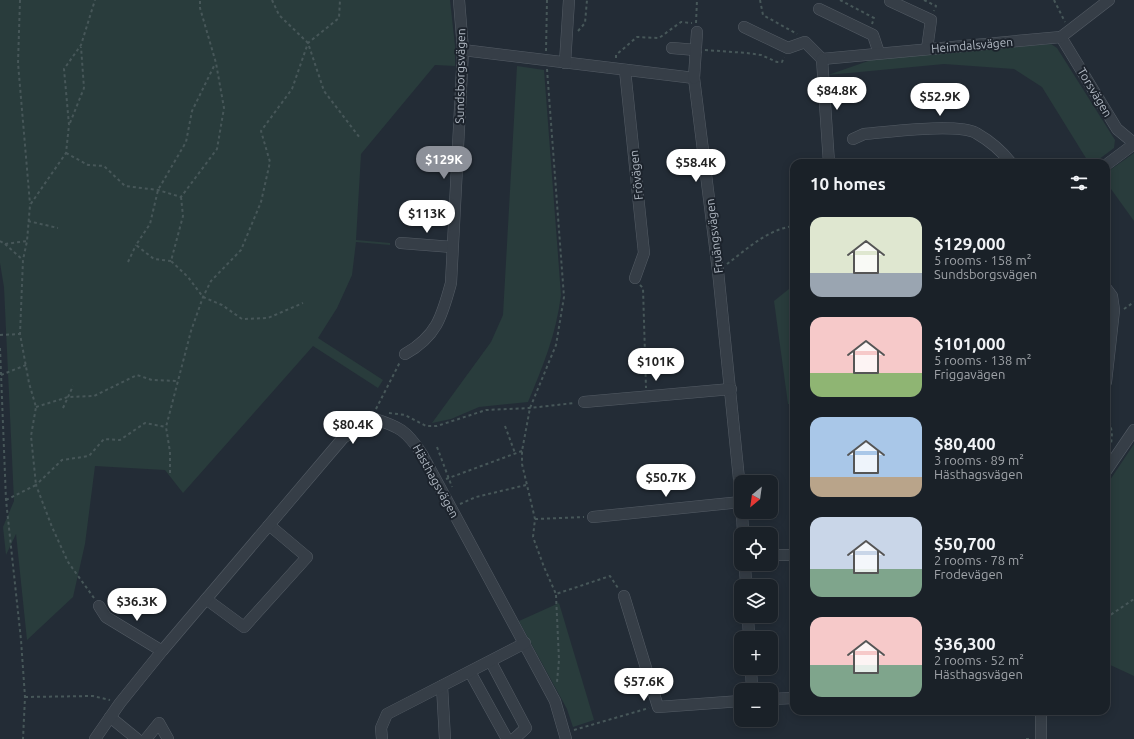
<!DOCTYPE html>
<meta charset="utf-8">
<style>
body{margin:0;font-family:Ubuntu,sans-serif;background:#232930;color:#f1f3f6;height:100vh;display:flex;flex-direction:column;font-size:15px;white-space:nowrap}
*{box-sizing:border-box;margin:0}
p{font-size:13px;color:#9fa3a8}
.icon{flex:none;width:22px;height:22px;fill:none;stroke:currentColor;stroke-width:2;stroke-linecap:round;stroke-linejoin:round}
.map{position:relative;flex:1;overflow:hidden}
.side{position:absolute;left:790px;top:159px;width:320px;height:556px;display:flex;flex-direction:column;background:#1a2128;border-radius:12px;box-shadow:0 2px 10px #0003,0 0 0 1px #383e45}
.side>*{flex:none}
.needle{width:26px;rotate:209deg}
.buttons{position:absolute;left:734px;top:475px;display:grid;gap:8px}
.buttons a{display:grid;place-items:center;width:44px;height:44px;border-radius:8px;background:#1a2128;box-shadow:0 2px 10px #0003,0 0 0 1px #383e45;font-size:20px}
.price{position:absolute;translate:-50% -34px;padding:0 9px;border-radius:14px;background:#fff;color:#222;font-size:13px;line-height:26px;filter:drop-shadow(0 1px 2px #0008)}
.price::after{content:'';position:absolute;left:50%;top:24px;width:12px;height:9px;margin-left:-6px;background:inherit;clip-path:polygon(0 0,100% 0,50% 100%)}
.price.active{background:#8c9099;color:#fff}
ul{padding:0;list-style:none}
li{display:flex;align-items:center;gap:12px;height:100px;padding:0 20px}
li span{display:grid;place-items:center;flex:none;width:112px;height:80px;border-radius:12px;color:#555}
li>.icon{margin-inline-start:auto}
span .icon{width:48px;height:48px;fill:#fffc;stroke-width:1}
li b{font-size:17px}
h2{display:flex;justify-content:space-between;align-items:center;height:48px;padding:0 20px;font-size:17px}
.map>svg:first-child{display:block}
.green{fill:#293c3c}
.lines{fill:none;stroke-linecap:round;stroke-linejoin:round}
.minor-casing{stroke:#545c65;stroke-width:12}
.path{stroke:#475759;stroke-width:2;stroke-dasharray:3 3;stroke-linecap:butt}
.minor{stroke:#363e47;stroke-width:11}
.labels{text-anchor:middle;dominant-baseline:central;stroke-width:4;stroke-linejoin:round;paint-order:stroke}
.street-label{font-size:12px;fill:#b1b9c3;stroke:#1c232c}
</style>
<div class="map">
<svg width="1134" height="739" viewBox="0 0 1134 739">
<rect width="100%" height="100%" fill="#232c36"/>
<g class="green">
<path d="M 0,0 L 450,0 L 455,46 L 455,66 L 435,65 L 361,154 L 356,240 L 390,243 L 390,245 L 356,242 L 352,275 L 337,308 L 318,338 L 383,380 L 378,388 L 313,346 L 183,493 L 165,470 L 95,466 L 85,544 L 73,597 L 27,640 L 16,534 L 6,555 L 3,527 L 14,501 L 4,287 L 0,263 Z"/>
<path d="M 1051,44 L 1057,48 L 1115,140 L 1114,148 L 1094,163 L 1089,163 L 1042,87 L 1014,69 L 944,64 L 828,75 L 874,59 Z"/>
<path d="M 517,66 L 544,70 L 561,295 C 556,335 543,366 528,402 L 479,407 L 451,419 L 432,423 L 491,342 L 503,315 Z"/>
<path d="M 1134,153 L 1134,221 L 1106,182 L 1106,173 Z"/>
<path d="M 794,285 L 794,404 L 788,404 L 774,301 Z"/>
<path d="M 1134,444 L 1134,676 L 1106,663 L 1106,486 Z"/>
<path d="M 559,603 L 594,720 L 573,727 L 567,709 L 519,621 Z"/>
</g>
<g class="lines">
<defs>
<g id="minor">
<path d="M 890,1 L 931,20 L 927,49"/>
<path d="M 819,9 L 873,35 L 879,53"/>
<path d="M 744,27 L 788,48 L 805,42 L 822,59"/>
<path d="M 1061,37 L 1117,129 L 1134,143"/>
<path d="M 672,48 L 696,50"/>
<path d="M 463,50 L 694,78 L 718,271 L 741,499"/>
<path d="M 822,59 L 1061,37 L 1109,0"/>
<path d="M 822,59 L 829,163"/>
<path d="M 565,63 L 569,0"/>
<path d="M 625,70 L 644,253 L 635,278"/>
<path d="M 694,78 L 697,32"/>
<path d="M 853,139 L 864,134 C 889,132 956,123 976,133 C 990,141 1001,150 1011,163"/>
<path d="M 1106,165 L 1134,144"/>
<path d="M 401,243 L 452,247"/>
<path d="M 1106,288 L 1112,296 L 1114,310 L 1106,382"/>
<path d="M 405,354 C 437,336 442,316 451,283 L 463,50 L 459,0"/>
<path d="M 584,402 L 731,389"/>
<path d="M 1106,471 L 1134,430"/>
<path d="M 742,512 L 743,534"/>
<path d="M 593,517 L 741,502"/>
<path d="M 771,555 L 794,555"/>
<path d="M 745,564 L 746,586"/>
<path d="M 624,596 L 658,707 L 741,701"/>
<path d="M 206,599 L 244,627 L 307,557 L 269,525"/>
<path d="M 99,606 L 106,617 L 162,651"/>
<path d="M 748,616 L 749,638"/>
<path d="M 491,662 L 526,728 L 514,739"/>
<path d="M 751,668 L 752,690"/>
<path d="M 470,672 L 507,739"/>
<path d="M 442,686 L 445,739"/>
<path d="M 771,699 L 794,698"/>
<path d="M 1041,711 L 1041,739"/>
<path d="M 110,717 L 137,739"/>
<path d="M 95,739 L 120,703 L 162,651 L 343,438 L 372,418 C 400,427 406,430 422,454 L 555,701 L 566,739"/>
<path d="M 146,739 L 159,723 L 168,739"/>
<path d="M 382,739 L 381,728 L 387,714 L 525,643"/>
</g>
</defs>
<use href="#minor" class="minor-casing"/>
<g class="path">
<path d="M 20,0 L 18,63 L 30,204"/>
<path d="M 272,0 L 279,15 L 308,43 L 324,91 L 360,138"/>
<path d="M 760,0 L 763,15 L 797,34"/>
<path d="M 840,0 L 874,18 L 872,24"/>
<path d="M 924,0 L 936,6 L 934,11"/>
<path d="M 1054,0 L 1065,22"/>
<path d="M 696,23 L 697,0"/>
<path d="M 578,31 L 585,23 L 587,0"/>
<path d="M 705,50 L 747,53 L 761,55 L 777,62 L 782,62 L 784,57"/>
<path d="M 546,51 L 547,0"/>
<path d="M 616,58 L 616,55 L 637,37 L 659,38 L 681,22 L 692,23"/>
<path d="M 547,69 L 564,297 L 556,345 L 530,408 L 522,451 L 522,464 L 535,519 L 533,537 L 544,567 L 556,594 L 610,576 L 618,588"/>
<path d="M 70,123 L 84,88 L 81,47"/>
<path d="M 66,153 L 88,165 L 104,166 L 125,186 L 158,190 L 181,197 L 217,149 L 224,108 L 216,63 L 200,8 L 200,0"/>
<path d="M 181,197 L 183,216 L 171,261 L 188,277 L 203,297 L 222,305 L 242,319 L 268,318 L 303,303"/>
<path d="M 28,221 L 58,228"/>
<path d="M 0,241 L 5,244 L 27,241"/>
<path d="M 5,244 L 23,260"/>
<path d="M 171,261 L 154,259 L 136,245 L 150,224 L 158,190 L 186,142 L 192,111 L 215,64"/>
<path d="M 128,262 L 136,245"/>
<path d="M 727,264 C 747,249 768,229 794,226"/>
<path d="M 640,285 L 643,288 L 646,388"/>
<path d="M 1124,309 L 1134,302"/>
<path d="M 0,335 L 20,334"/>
<path d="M 0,348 L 6,500 L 21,640 L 25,697 L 23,739"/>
<path d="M 1,375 L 26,365"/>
<path d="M 1106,404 L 1112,433 L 1111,445"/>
<path d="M 36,407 L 68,397 L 94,396 L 137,375 L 152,380 L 177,381"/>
<path d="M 63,408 L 73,386"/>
<path d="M 376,409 L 400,362"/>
<path d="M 389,413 L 405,415 L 426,426 L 437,426 L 486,410 L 530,408 L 574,403"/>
<path d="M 505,426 L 515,453"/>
<path d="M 437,447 L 452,487"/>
<path d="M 170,473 L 170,452 L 166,427 L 191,331 L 203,297 L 211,281 L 241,250 L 261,202 L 270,162 L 261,131 L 292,89 L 308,43 L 339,18 L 340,0"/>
<path d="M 446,479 L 522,451"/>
<path d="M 6,500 L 36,485 L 31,436 L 36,407 L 29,383 L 20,334 L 23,260 L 27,241 L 30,205 L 66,153 L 69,125 L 64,69 L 81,45 L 95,0"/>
<path d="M 460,504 L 476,497 L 526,485"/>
<path d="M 535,519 L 584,517"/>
<path d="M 556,595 L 559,660 L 557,682"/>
<path d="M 94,598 L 68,562 L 52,527 L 36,485 L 62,460 L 89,456 L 104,439 L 120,440 L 145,423 L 166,427"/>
<path d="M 1106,618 L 1134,599"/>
<path d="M 25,697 L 93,696 L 110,700"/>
<path d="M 574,730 L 649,708"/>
<path d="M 1026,739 L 1032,739"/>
</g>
<use href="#minor" class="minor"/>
</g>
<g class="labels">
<g class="street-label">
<text transform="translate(972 45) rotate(-5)">Heimdalsvägen</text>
<text transform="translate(460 76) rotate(-89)">Sundsborgsvägen</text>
<text transform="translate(1095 92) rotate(59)">Torsvägen</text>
<text transform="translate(636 175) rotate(-96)">Frövägen</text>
<text transform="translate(714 236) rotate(-97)">Fruängsvägen</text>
<text transform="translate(436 481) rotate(61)">Hästhagsvägen</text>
</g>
</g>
</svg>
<div class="buttons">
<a><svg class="needle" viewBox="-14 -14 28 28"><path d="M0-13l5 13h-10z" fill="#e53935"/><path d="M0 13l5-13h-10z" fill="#9fa3a8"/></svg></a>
<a><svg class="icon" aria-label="locate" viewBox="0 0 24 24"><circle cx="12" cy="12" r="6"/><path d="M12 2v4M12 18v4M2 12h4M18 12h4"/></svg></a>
<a><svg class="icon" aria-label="layers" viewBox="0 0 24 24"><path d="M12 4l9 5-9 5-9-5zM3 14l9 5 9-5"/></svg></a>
<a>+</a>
<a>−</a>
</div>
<b class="price" style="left:837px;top:111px">$84.8K</b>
<b class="price" style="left:940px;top:117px">$52.9K</b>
<b class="price active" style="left:444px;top:180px">$129K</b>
<b class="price" style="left:696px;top:183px">$58.4K</b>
<b class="price" style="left:427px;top:234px">$113K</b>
<b class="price" style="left:656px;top:382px">$101K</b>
<b class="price" style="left:353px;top:445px">$80.4K</b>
<b class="price" style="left:666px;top:498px">$50.7K</b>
<b class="price" style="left:137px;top:622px">$36.3K</b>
<b class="price" style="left:644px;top:702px">$57.6K</b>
<section class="side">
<h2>10 homes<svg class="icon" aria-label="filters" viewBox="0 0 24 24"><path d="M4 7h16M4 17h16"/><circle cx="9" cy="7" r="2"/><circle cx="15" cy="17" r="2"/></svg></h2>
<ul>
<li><span style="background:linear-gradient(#dfe7d0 70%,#9aa5b1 0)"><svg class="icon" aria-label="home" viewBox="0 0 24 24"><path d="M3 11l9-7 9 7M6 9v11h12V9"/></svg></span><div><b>$129,000</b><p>5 rooms · 158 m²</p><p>Sundsborgsvägen</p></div></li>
<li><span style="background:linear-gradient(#f6c9c9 70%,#8fb573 0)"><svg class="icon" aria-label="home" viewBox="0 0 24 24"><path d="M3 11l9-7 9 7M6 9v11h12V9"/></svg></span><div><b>$101,000</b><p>5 rooms · 138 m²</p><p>Friggavägen</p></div></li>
<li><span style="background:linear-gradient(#a9c7e8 75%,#b9a48a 0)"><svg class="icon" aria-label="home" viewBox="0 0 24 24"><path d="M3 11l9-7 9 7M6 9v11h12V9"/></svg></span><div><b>$80,400</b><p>3 rooms · 89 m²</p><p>Hästhagsvägen</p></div></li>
<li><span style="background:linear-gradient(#c9d6e8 65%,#7fa58c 0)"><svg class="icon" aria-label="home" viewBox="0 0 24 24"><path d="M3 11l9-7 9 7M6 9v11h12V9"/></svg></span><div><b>$50,700</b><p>2 rooms · 78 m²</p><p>Frodevägen</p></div></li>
<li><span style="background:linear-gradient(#f6c9c9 60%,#7fa58c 0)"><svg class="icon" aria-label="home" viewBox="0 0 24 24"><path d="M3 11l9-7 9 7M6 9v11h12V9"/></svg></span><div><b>$36,300</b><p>2 rooms · 52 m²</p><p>Hästhagsvägen</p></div></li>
</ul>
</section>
</div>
